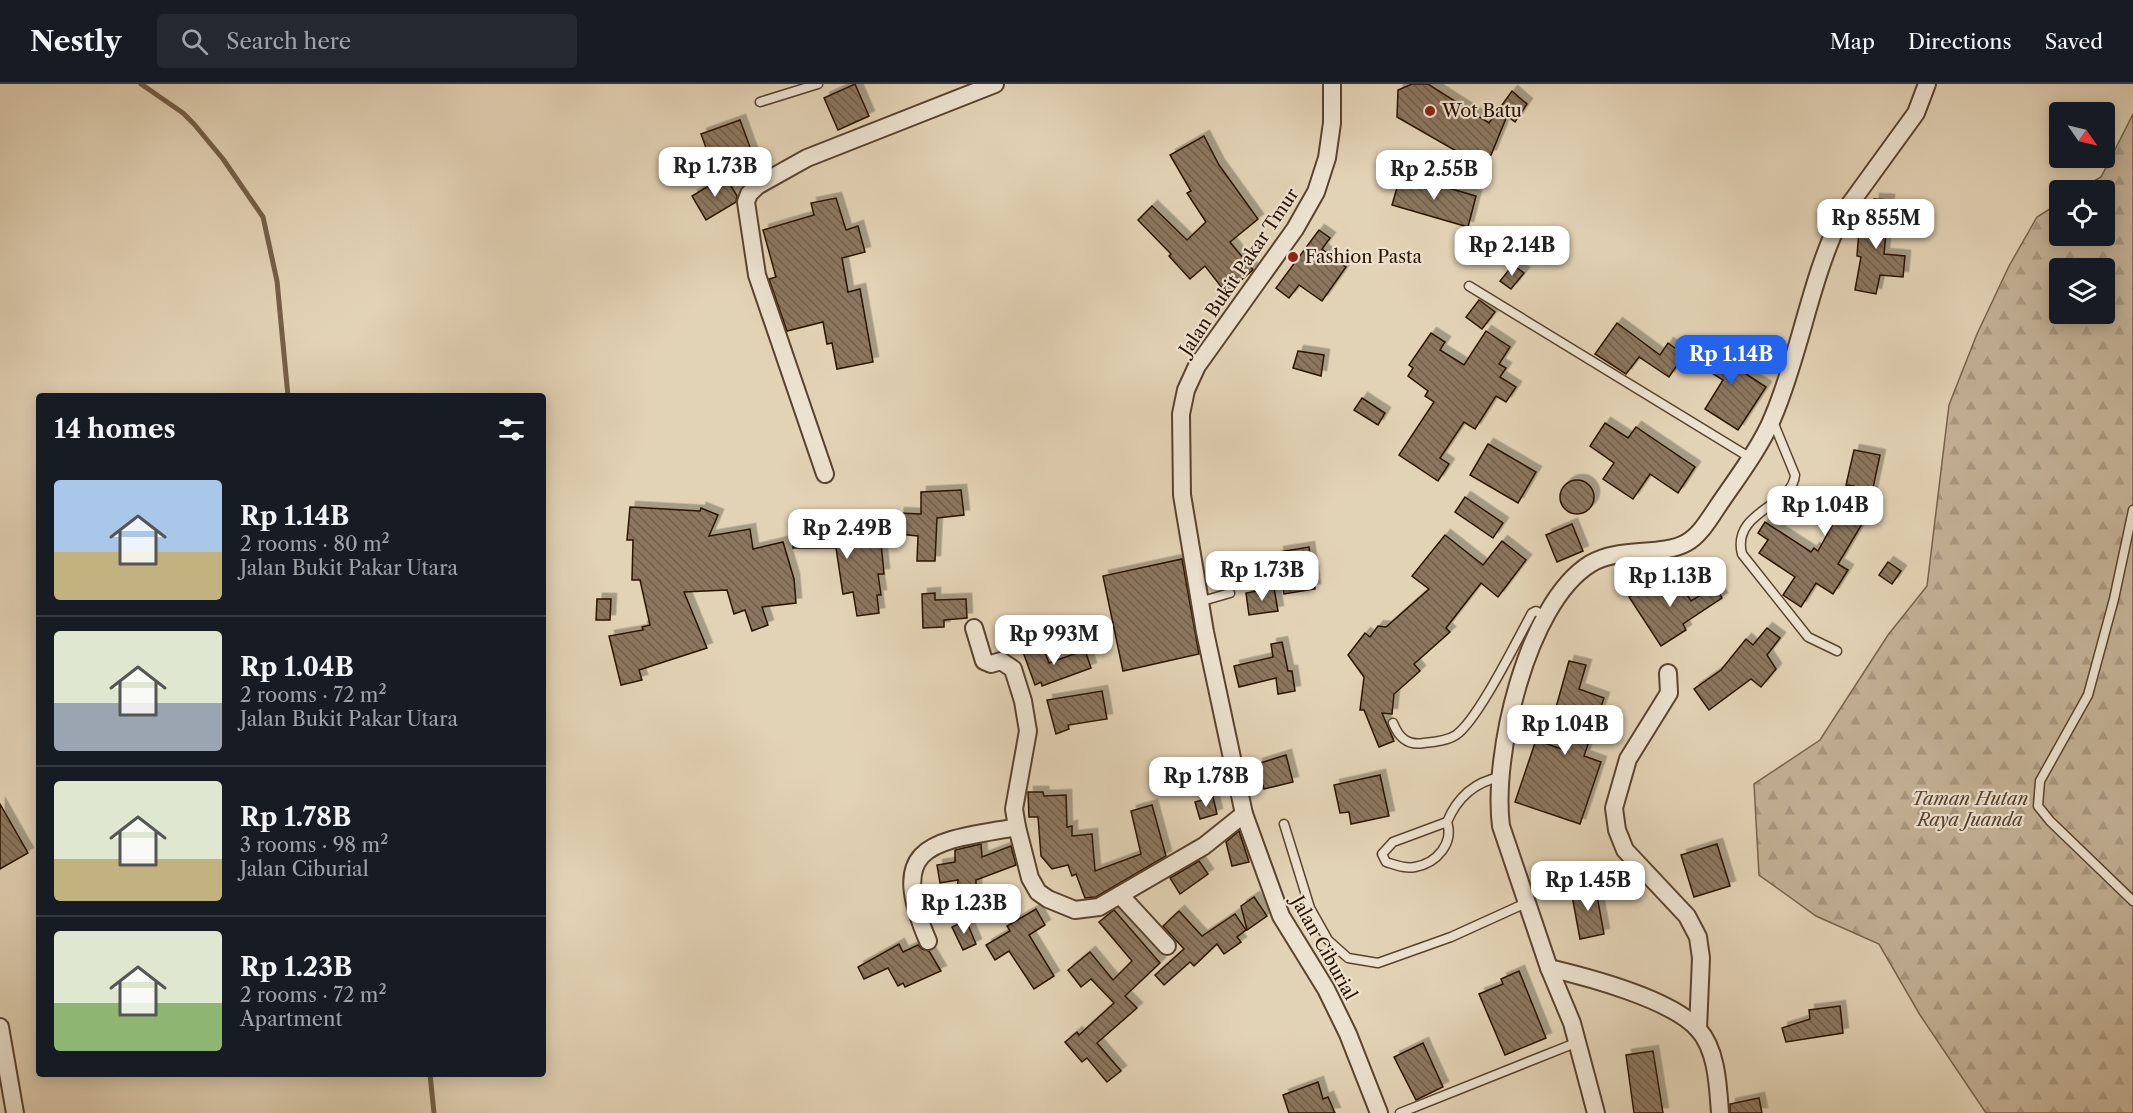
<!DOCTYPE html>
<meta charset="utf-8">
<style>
body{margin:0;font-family:"Libre Caslon Text",serif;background:#242831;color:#f1f3f6;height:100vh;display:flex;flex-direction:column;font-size:22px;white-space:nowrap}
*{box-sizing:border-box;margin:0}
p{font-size:20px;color:#9ea1a6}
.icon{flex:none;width:33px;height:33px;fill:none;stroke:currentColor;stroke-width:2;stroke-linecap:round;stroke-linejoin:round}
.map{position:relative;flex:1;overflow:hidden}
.side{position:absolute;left:36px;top:309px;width:510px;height:684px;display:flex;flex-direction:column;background:#171b24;border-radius:6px;box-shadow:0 3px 15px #0003}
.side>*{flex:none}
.needle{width:39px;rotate:124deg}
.controls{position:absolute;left:2049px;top:18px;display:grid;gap:12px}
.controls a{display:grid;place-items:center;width:66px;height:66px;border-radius:6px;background:#171b24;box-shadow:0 3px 15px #0003;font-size:30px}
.price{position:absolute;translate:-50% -51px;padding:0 14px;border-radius:12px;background:#fff;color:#222;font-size:20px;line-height:39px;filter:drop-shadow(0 2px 3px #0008)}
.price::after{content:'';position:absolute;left:50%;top:36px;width:18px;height:14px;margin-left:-9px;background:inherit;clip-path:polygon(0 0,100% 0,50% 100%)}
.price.on{background:#2563eb;color:#fff}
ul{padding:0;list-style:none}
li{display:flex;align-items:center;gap:18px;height:150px;padding:0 18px}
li+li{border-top:2px solid #363941}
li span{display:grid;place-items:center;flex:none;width:168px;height:120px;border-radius:6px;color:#555}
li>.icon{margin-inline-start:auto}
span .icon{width:72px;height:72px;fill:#fffc;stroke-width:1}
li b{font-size:26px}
h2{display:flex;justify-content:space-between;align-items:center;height:72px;padding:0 18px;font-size:26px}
header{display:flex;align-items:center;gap:36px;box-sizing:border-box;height:84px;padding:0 30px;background:#171b24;border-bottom:2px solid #363941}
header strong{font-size:28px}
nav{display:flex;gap:33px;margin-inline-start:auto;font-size:21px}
.search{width:420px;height:54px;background:#242831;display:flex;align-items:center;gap:15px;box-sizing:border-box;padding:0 21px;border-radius:6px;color:#9ea1a6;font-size:22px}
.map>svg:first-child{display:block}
.forest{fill:url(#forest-firs);stroke:#78624c;stroke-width:1.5;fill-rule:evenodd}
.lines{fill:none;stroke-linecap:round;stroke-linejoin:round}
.stream{stroke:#755f48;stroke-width:5}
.building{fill:url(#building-back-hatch);stroke:#2c1300;stroke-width:1.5;filter:url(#shadow)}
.service-casing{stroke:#5a432e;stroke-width:11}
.minor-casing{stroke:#5a432e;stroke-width:20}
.service{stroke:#ede2d0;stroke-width:8}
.minor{stroke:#ede2d0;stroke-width:16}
.poi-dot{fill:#8f2418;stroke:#ede2d0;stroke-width:2}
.labels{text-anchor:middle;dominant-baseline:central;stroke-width:4.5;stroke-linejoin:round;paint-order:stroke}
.poi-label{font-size:18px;fill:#2c1300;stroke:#ede2d0;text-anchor:start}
.street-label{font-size:18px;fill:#2c1300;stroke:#ede2d0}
.park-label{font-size:18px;font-style:italic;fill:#5a432d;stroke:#ede2d0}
</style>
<header>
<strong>Nestly</strong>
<div class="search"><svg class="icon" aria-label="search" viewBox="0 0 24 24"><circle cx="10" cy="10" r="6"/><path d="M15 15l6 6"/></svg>Search here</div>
<nav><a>Map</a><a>Directions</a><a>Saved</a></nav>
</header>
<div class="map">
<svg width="2133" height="1029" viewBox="0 0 2133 1029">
<defs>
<pattern id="forest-firs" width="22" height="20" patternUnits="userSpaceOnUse" patternTransform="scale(1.5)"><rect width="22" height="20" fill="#c4b297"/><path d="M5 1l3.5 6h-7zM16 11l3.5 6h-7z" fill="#a99880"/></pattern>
<pattern id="building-back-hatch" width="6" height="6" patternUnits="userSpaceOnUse" patternTransform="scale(1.5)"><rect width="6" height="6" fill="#8b775f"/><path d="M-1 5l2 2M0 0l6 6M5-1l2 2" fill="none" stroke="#72604c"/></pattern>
<filter id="shadow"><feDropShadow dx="5.5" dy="-5.5" stdDeviation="0" flood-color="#0004"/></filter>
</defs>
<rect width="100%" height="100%" fill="#e3d3b6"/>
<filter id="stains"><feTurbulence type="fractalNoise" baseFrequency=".00333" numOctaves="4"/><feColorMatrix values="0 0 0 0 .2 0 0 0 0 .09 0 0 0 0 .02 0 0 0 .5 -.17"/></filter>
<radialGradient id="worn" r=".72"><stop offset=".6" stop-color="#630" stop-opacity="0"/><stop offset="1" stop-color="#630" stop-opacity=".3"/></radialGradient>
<path class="forest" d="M 2133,30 L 2133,1029 L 1986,1029 L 1920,931 L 1879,860 L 1816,832 L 1759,791 L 1754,700 L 1820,656 L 1888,551 L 1927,502 L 1949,321 L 1977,250 L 2009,182 L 2037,133 L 2059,119 L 2060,152 L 2104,152 L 2104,106 L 2079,106 L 2101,93 ZM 2060,184 L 2104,184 L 2104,230 L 2060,230 Z"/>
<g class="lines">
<g class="stream">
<path d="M 141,0 L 183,29 L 194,40 L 223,75 L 263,133 L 277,197 L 288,312"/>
<path d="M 430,990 L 434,1029"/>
</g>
</g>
<g class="building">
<path d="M 855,0 L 869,32 L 838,46 L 824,14 Z"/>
<path d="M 1412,0 L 1428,0 L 1489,39 L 1512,7 L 1527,20 L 1515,38 L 1507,32 L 1491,71 L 1470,75 L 1397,33 L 1398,6 Z"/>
<path d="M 740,36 L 754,74 L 716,91 L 701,50 Z"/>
<path d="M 1204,52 L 1219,81 L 1258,135 L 1230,158 L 1253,186 L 1226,209 L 1205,182 L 1190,195 L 1169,172 L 1171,170 L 1138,136 L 1152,122 L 1187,156 L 1206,138 L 1187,109 L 1191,107 L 1170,71 Z"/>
<path d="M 1401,90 L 1476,112 L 1468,143 L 1392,121 Z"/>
<path d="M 725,92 L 737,112 L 736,118 L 706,136 L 692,112 Z"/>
<path d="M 836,114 L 846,146 L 858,142 L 865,168 L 842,174 L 848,208 L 860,205 L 873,278 L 837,285 L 832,259 L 827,260 L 823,238 L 787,247 L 769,195 L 776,193 L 763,146 L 814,131 L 811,119 Z"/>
<path d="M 1874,115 L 1889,116 L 1884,170 L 1905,172 L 1903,193 L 1880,191 L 1876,210 L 1855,206 L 1861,173 L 1857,172 L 1860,132 L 1873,133 Z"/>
<path d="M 1319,146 L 1330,154 L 1322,165 L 1346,183 L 1322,217 L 1299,201 L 1289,214 L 1276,204 Z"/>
<path d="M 1513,181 L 1524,189 L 1511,205 L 1500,197 Z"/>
<path d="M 1479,216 L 1495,228 L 1482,245 L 1466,233 Z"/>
<path d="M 1617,239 L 1660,271 L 1668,259 L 1684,271 L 1669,293 L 1639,273 L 1626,290 L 1595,270 Z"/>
<path d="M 1486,247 L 1510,263 L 1499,280 L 1506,284 L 1500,293 L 1516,303 L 1506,318 L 1496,312 L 1475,345 L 1464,338 L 1440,374 L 1449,380 L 1438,397 L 1399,371 L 1434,318 L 1425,312 L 1428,307 L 1408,292 L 1413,284 L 1409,281 L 1431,249 L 1445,258 L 1440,266 L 1464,281 Z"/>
<path d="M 1702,262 L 1724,276 L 1733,263 L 1755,277 L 1746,290 L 1766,303 L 1738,346 L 1705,325 L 1723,296 L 1693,277 Z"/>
<path d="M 1298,267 L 1324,271 L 1321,292 L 1293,284 Z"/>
<path d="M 1362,314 L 1385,329 L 1378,341 L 1354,326 Z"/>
<path d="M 1605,339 L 1628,354 L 1636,343 L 1695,383 L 1678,409 L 1650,390 L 1633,415 L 1603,395 L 1614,379 L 1590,362 Z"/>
<path d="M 1488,360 L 1536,388 L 1518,419 L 1470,391 Z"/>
<path d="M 1854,366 L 1880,371 L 1870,418 L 1874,420 L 1838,480 L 1848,486 L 1833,510 L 1816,499 L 1801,523 L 1783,511 L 1795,493 L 1759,469 L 1768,456 L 1758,449 L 1765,438 L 1811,468 L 1814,464 L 1818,467 L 1854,402 L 1846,401 Z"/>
<circle cx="1577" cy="413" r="17"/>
<path d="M 961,406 L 964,431 L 937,434 L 935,477 L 917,477 L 918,452 L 898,450 L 899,429 L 921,430 L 921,408 Z"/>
<path d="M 1465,413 L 1503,439 L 1493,454 L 1455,428 Z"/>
<path d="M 630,423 L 700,427 L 701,424 L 718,431 L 709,452 L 750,445 L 753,465 L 783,458 L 794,495 L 796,519 L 762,523 L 768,541 L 752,547 L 745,526 L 734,530 L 727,506 L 684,508 L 707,564 L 639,586 L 642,596 L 621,601 L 609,552 L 643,546 L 642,543 L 650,541 L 640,496 L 632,496 L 633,456 L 627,456 Z"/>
<path d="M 855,438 L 855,461 L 881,458 L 884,490 L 878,490 L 881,511 L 877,511 L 879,529 L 857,532 L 853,508 L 843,510 L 836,464 L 793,464 L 793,439 Z"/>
<path d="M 1572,440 L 1583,467 L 1557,478 L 1546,451 Z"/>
<path d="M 1445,451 L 1483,481 L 1502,457 L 1526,476 L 1498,513 L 1481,499 L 1446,544 L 1450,548 L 1414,580 L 1420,587 L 1394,610 L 1392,630 L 1382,629 L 1394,657 L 1379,663 L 1364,626 L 1360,626 L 1364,593 L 1348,571 L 1365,549 L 1370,553 L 1378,542 L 1386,543 L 1429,505 L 1412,492 Z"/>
<path d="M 1309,463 L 1315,505 L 1284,510 L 1278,468 Z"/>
<path d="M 1182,475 L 1199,570 L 1123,587 L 1103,492 Z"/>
<path d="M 1888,478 L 1901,487 L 1892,500 L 1879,491 Z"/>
<path d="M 1677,495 L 1691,517 L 1715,502 L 1722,514 L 1683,540 L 1686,546 L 1661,562 L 1629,513 L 1654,497 L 1660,506 Z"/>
<path d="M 1274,504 L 1278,527 L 1249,531 L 1246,509 Z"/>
<path d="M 935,509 L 935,516 L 966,515 L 967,534 L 944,536 L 944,543 L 923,544 L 922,510 Z"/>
<path d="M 597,515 L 611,515 L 610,536 L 596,536 Z"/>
<path d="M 1767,544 L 1780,554 L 1767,571 L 1776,585 L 1761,603 L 1751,595 L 1709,626 L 1694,605 L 1721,586 L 1746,555 L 1753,561 Z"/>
<path d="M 1282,558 L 1288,587 L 1292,587 L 1295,607 L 1278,610 L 1276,594 L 1239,603 L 1234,582 L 1273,573 L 1271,560 Z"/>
<path d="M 1042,561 L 1049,579 L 1085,566 L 1091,584 L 1042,602 L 1041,598 L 1035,601 L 1023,568 Z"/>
<path d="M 1569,577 L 1586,581 L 1579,605 L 1604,614 L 1584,672 L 1601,678 L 1580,740 L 1515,718 L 1536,656 L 1567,667 L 1576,640 L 1553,634 Z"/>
<path d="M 1102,607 L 1107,635 L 1068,641 L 1069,645 L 1056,650 L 1047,616 Z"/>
<path d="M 1286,671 L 1293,698 L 1264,705 L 1257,680 Z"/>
<path d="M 1211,682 L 1216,701 L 1202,705 L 1197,686 Z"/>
<path d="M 1380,691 L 1389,732 L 1351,740 L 1349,728 L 1340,729 L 1334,701 Z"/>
<path d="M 1028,708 L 1043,708 L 1044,712 L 1066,711 L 1067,743 L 1072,742 L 1072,752 L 1092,750 L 1095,787 L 1141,770 L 1131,727 L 1152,721 L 1166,772 L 1096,813 L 1085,814 L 1076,790 L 1072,792 L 1068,781 L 1052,785 L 1041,772 L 1038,733 L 1029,733 Z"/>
<path d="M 1213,713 L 1217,730 L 1200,735 L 1195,718 Z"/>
<path d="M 0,720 L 28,769 L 0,785 Z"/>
<path d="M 1239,747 L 1249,778 L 1232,782 L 1226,758 Z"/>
<path d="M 981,760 L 982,773 L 1011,762 L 1016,781 L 976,796 L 976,807 L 957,806 L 958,796 L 940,799 L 937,781 L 955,778 L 955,766 Z"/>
<path d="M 1717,760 L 1730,802 L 1694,813 L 1681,771 Z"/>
<path d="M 1199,777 L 1208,790 L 1180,810 L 1170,794 Z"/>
<path d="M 1595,801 L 1604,850 L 1580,855 L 1571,806 Z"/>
<path d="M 1254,813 L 1267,832 L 1247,846 L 1241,822 Z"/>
<path d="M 1036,825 L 1045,841 L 1029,851 L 1054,892 L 1034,905 L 1009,867 L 995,876 L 986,861 L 1010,847 L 1007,842 Z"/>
<path d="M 1114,826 L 1160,879 L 1125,912 L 1137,924 L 1097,959 L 1121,987 L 1107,998 L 1087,974 L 1082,978 L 1065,958 L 1077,948 L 1079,951 L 1114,919 L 1091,895 L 1081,903 L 1068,886 L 1090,868 L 1113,896 L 1132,877 L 1099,838 Z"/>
<path d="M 1179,827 L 1202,852 L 1235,830 L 1246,846 L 1237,853 L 1241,858 L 1224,870 L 1217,860 L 1194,882 L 1190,878 L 1164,901 L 1155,891 L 1184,865 L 1163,842 Z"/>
<path d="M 966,836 L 976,860 L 963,866 L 952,843 Z"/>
<path d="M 899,860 L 903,868 L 918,861 L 922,865 L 929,867 L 941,887 L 905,903 L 903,899 L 898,902 L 888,884 L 864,895 L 858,883 Z"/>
<path d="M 1519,887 L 1546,954 L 1505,971 L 1479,910 L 1503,900 L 1501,895 Z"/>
<path d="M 1840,922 L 1843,949 L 1786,958 L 1782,944 L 1810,935 L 1809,926 Z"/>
<path d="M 1423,959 L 1443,1003 L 1416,1016 L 1394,973 Z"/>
<path d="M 1653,967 L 1663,1029 L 1634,1029 L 1626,971 Z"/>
<path d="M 1318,998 L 1323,1015 L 1328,1013 L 1335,1029 L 1289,1029 L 1283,1011 Z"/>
<path d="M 1759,1014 L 1762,1029 L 1730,1029 L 1730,1020 Z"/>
</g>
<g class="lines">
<defs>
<g id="service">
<path d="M 760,18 L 818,0"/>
<path d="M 1469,202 L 1749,373"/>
<path d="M 1772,335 L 1795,391 C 1793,422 1731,427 1742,470 L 1808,553 L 1837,567"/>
<path d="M 2133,426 L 2114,515 L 2088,611 L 2040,697 L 2038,722 L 2050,737 L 2133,817"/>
<path d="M 1199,518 L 1230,509"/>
<path d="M 1393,639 C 1399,654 1408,662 1424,659 C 1434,658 1447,657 1456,651 C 1478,636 1517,556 1532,529 L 1536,527 L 1546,533"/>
<path d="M 1447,738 C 1454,759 1437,779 1415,783 C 1405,785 1396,781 1386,778 L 1382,770 L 1393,758 L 1447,738 C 1457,714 1475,698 1500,693"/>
<path d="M 1284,740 L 1310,824 L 1328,856 L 1348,874 L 1378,879 L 1451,853 L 1526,819"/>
<path d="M 1400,1029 L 1578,958"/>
</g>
<g id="minor">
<path d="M 1332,0 L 1332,39 L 1327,74 L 1316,108 L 1295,145 L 1197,282 L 1186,306 L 1181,330 L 1182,411 L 1205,548 L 1244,730 L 1281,832 L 1326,905 L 1348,950 L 1379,1029"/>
<path d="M 825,390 L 757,191 L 746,118 L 749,110 L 757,102 L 807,74 L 995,0"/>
<path d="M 974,544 L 984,577 L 991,580 L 1001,577 L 1013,585 L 1023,617 L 1028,647 L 1014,725 L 1017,743 L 1030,794 L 1038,808 L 1048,815 L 1075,826 L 1099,823 L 1204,762 L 1244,730"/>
<path d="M 1668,589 L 1669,609 L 1628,675 L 1614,724 L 1617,746 L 1625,766 L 1687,832 L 1698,853 L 1701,874 L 1698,945"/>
<path d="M 1120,811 L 1167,862"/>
<path d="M 928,857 C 885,757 935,758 1017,743"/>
<path d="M 1549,884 C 1587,893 1671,915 1698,945 C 1717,966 1718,1002 1720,1029"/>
<path d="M 0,943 L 15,1029"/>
<path d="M 1596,1029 L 1572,939 L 1549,884 L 1501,742 C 1492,673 1526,520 1590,480 C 1620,462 1660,473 1686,459 C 1699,452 1708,437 1716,425 C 1734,398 1761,363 1773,333 C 1801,267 1810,195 1842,131 L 1916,29 L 1927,0"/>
</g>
</defs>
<use href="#service" class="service-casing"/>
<use href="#minor" class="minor-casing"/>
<use href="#service" class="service"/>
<use href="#minor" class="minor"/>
</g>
<g class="poi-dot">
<circle cx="1430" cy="27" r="6"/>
<circle cx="1293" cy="173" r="6"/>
</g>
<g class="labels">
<g class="poi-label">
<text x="1442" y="27">Wot Batu</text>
<text x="1305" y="173">Fashion Pasta</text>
</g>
<g class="street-label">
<text transform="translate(1239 188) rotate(-56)">Jalan Bukit Pakar Tmur</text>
<text transform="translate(1324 864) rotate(61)">Jalan Ciburial</text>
</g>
<g class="park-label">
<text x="1970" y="715">Taman Hutan<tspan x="1970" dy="21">Raya Juanda</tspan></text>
</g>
</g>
<rect width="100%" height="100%" filter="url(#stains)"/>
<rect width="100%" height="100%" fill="url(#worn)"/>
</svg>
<div class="controls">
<a><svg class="needle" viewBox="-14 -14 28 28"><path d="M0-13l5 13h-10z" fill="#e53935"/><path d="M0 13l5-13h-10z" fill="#9ea1a6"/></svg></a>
<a><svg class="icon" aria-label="locate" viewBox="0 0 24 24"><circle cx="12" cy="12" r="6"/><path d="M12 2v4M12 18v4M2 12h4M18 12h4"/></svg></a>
<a><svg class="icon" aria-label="layers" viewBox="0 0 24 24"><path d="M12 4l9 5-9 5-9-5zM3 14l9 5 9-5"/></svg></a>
</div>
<b class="price" style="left:715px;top:114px">Rp 1.73B</b>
<b class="price" style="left:1434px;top:117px">Rp 2.55B</b>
<b class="price" style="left:1876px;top:166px">Rp 855M</b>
<b class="price" style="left:1512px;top:193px">Rp 2.14B</b>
<b class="price on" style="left:1731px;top:302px">Rp 1.14B</b>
<b class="price" style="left:1825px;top:453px">Rp 1.04B</b>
<b class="price" style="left:847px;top:476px">Rp 2.49B</b>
<b class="price" style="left:1262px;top:518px">Rp 1.73B</b>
<b class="price" style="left:1670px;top:524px">Rp 1.13B</b>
<b class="price" style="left:1054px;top:582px">Rp 993M</b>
<b class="price" style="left:1565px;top:672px">Rp 1.04B</b>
<b class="price" style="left:1206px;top:724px">Rp 1.78B</b>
<b class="price" style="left:1588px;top:828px">Rp 1.45B</b>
<b class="price" style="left:964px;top:851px">Rp 1.23B</b>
<section class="side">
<h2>14 homes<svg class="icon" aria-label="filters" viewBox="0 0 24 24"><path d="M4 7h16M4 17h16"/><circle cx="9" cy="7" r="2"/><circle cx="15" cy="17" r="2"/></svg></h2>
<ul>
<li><span style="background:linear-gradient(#a9c7e8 60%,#c2b280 0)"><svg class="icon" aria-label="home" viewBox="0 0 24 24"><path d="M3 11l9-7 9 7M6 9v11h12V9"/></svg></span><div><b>Rp 1.14B</b><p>2 rooms · 80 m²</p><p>Jalan Bukit Pakar Utara</p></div></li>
<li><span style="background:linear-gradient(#dfe7d0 60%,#9aa5b1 0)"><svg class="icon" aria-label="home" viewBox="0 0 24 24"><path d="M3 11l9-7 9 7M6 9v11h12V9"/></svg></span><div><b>Rp 1.04B</b><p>2 rooms · 72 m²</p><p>Jalan Bukit Pakar Utara</p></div></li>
<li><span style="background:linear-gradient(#dfe7d0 65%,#c2b280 0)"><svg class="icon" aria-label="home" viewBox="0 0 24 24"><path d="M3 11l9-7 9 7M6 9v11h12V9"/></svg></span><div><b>Rp 1.78B</b><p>3 rooms · 98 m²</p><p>Jalan Ciburial</p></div></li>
<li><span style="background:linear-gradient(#dfe7d0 60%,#8fb573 0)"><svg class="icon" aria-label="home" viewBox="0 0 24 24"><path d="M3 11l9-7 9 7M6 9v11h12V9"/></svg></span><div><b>Rp 1.23B</b><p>2 rooms · 72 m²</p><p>Apartment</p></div></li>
</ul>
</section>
</div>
